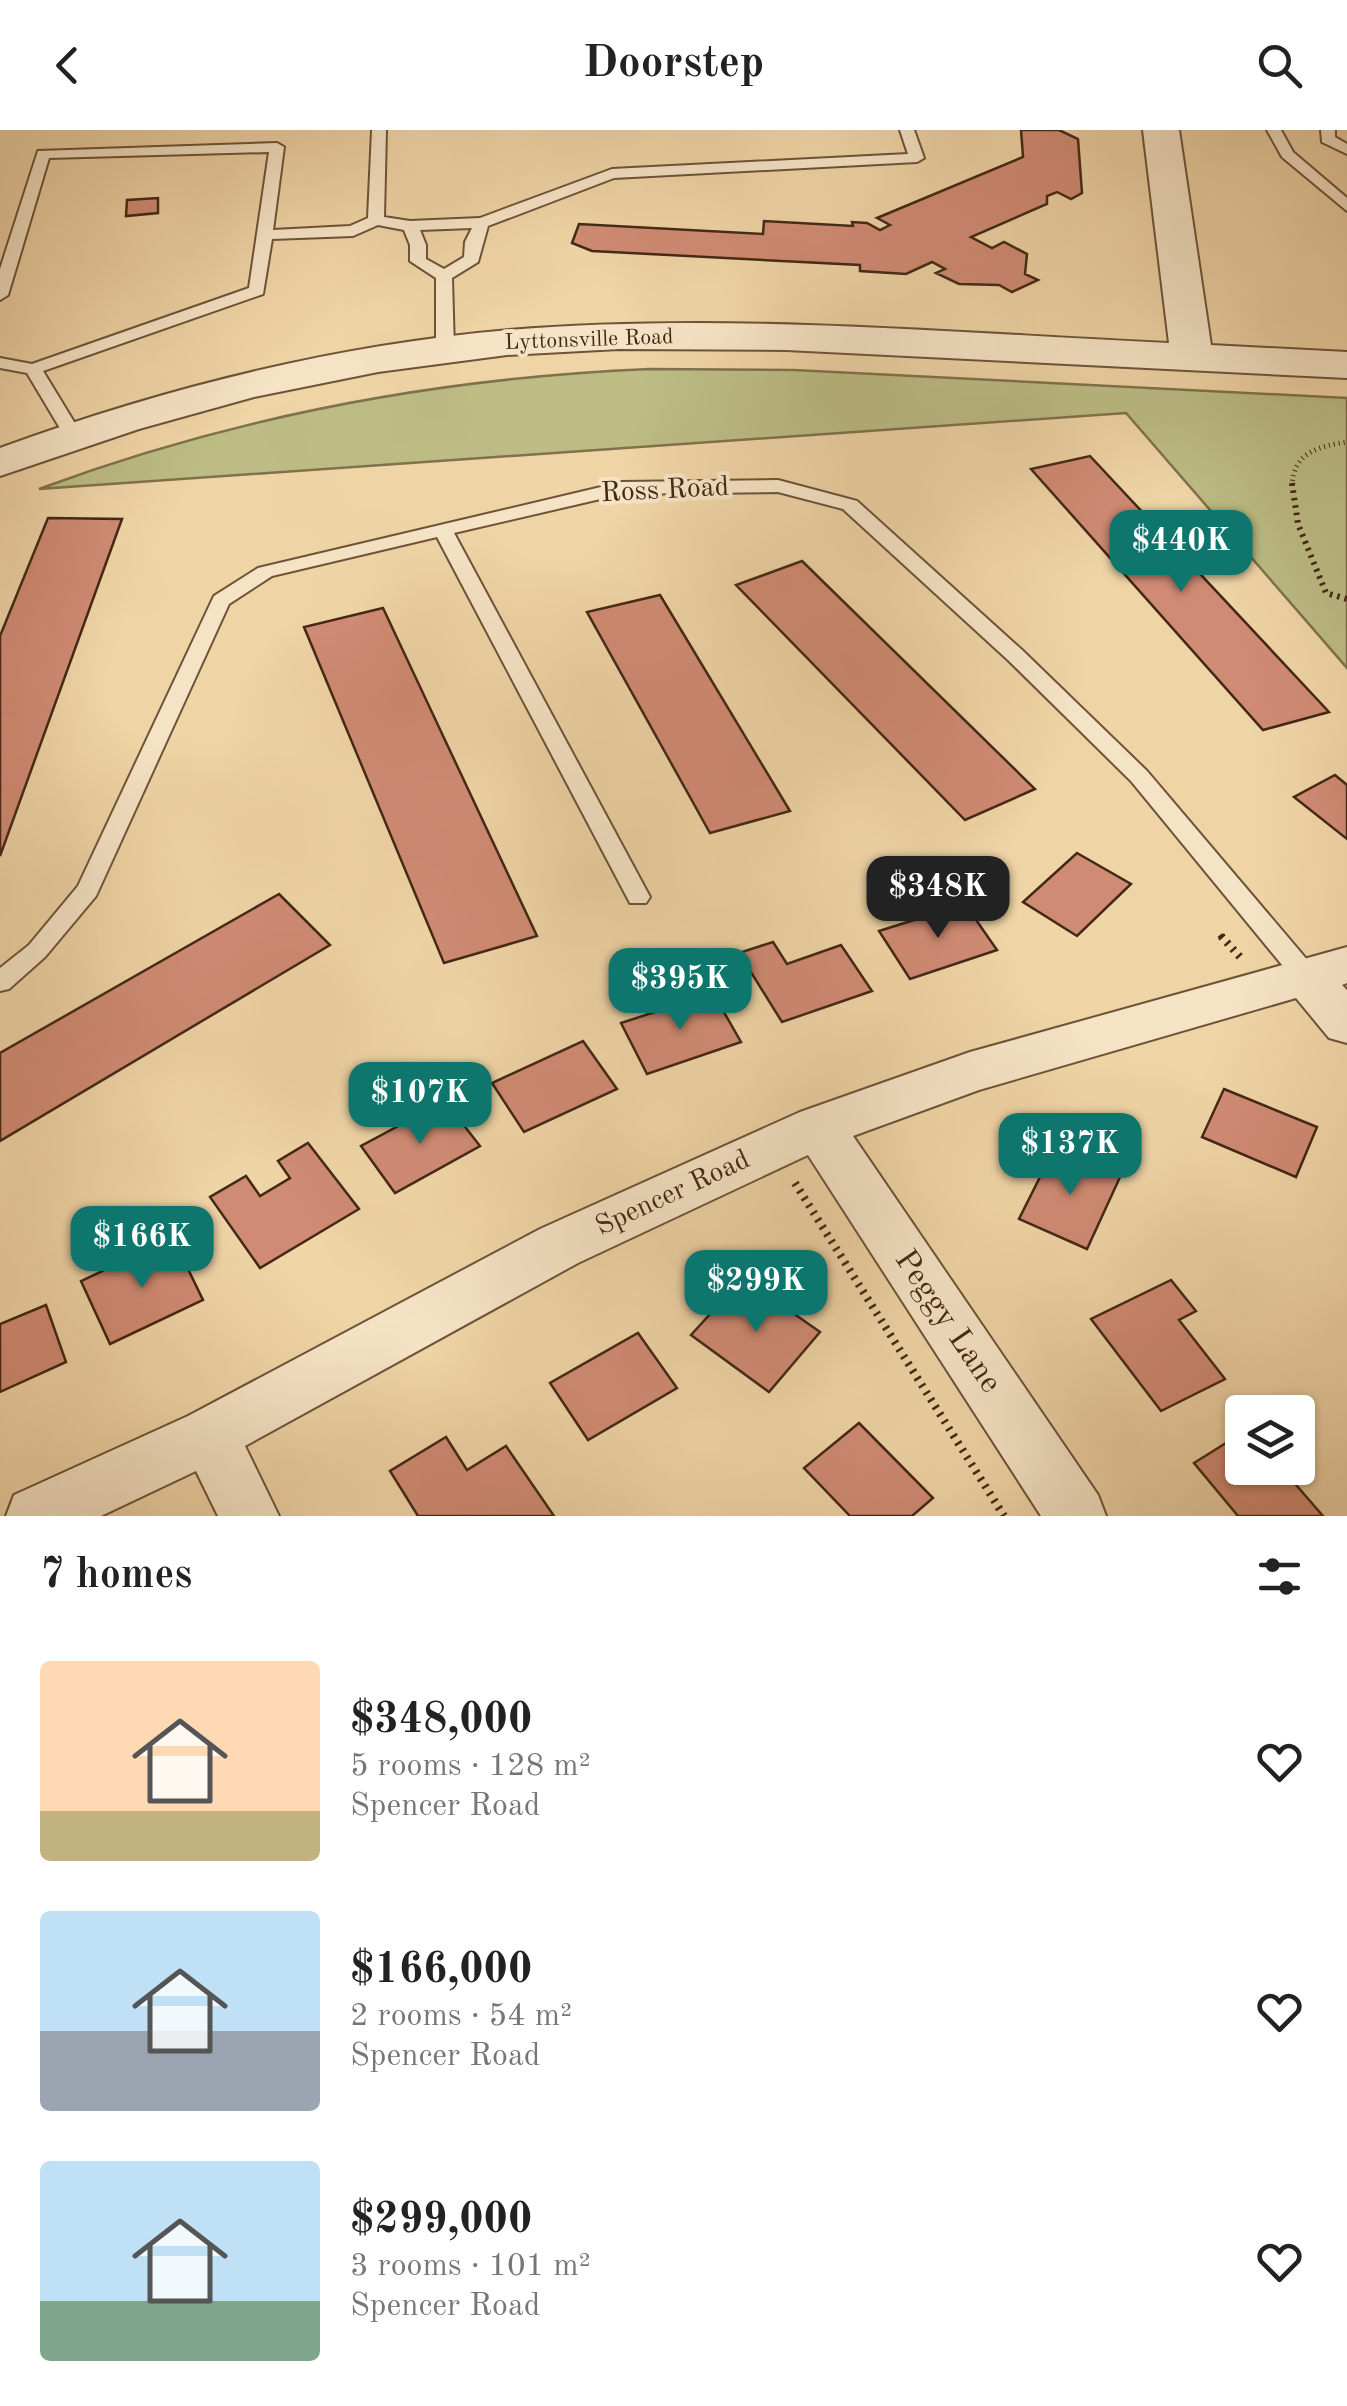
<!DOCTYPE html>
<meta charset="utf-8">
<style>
body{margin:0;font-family:"Old Standard TT",serif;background:#f6f6f6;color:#222;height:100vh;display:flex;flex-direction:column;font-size:38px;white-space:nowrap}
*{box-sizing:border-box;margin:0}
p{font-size:32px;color:#767676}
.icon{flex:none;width:55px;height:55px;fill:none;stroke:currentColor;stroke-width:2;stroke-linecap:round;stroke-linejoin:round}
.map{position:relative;height:1386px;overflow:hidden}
.side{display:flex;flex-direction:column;background:#fff;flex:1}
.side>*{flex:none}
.buttons{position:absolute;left:1225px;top:1265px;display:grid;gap:20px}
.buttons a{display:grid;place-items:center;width:90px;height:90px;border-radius:10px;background:#fff;box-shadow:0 2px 8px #0004;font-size:50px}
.price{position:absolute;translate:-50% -85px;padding:0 22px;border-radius:20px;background:#0f766e;color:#fff;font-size:32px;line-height:65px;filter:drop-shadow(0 2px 5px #0008)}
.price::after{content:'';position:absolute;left:50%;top:60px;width:30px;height:22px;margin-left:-15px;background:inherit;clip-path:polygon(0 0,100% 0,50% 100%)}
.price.on{background:#222;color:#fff}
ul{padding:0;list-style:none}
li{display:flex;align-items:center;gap:30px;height:250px;padding:0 40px}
li span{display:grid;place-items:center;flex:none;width:280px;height:200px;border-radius:10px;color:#555}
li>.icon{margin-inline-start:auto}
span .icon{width:120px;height:120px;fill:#fffc;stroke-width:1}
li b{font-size:42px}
h2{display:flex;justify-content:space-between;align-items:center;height:120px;padding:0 40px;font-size:42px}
header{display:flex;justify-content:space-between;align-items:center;height:130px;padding:0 40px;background:#fff;font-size:45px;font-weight:700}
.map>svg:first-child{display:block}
.green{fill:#bcbc84;stroke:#80724c;stroke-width:2.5}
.building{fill:#d08b74;stroke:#432815;stroke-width:2.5}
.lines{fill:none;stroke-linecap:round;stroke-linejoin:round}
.service-casing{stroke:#6e5339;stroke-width:4}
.minor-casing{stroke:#6e5339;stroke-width:4}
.tertiary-casing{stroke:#6e5339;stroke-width:4}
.path-far2{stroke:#432815;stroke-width:5;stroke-dasharray:1 4;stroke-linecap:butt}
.path-far1{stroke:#432815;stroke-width:6;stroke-dasharray:2.5 5;stroke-linecap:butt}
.path{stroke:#432815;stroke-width:8;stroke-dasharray:2.5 6;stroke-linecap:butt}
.service{fill:#f5e3c5;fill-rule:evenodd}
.minor{fill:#f5e3c5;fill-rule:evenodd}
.tertiary{fill:#f5e3c5;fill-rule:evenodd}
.labels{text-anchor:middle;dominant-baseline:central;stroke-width:8;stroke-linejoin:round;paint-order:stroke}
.far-street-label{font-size:22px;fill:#432815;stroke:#f5e3c5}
.street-label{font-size:28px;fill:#432815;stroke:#f5e3c5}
.near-street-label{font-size:32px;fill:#432815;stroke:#f5e3c5}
</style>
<header><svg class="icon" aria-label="back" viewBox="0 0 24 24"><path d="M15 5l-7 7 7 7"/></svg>Doorstep<svg class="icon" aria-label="search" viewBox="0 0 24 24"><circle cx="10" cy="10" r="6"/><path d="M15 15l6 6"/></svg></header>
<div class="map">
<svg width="1347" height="1386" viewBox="0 0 1347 1386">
<rect width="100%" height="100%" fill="#efd4a6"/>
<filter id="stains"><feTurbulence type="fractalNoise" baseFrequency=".002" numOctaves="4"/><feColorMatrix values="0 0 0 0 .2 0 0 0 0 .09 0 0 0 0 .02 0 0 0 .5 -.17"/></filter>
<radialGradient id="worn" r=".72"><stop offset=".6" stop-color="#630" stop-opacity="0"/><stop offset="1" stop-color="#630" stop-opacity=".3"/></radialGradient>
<path class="green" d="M 649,239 L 794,240 L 1347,268 L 1347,538 L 1126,283 L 39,359 C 235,286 440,248 649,239 Z"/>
<g class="building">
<path d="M 1021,0 L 1059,0 L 1078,9 L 1082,63 L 1071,69 L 1057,62 L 1047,66 L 1047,74 L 971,107 L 992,118 L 1004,112 L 1027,124 L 1025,144 L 1038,150 L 1012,162 L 999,155 L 959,154 L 936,143 L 945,139 L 932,132 L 906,144 L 860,141 L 860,135 L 592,121 L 572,113 L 579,94 L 763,104 L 764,91 L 853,96 L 852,92 L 867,93 L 880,100 L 890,95 L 877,88 L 1023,27 Z"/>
<path d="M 158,68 L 158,83 L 126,86 L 127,70 Z"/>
<path d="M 1090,326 L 1329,582 L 1263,600 L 1031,339 Z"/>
<path d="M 48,388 L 122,389 L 0,726 L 0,506 Z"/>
<path d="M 802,431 L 1035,659 L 965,690 L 736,455 Z"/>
<path d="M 660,465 L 790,681 L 710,703 L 587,482 Z"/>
<path d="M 383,478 L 537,806 L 444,833 L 304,497 Z"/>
<path d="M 1335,645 L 1347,655 L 1347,709 L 1294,667 Z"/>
<path d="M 1077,723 L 1131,754 L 1077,806 L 1023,772 Z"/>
<path d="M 279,764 L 330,815 L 0,1011 L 0,923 Z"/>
<path d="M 965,774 L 997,820 L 910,849 L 879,801 Z"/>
<path d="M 773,812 L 787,834 L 841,815 L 872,861 L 782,892 L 739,823 Z"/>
<path d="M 713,863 L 741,912 L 647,944 L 621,893 Z"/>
<path d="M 583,911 L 617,959 L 524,1002 L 492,953 Z"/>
<path d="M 1224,959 L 1317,997 L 1296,1047 L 1202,1007 Z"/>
<path d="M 445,971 L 480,1016 L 395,1063 L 361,1016 Z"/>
<path d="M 308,1013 L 359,1079 L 260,1138 L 210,1067 L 246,1046 L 260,1066 L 290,1048 L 278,1031 Z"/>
<path d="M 1055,1017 L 1121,1045 L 1087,1119 L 1019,1089 Z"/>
<path d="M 173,1108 L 203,1170 L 110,1214 L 81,1151 Z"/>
<path d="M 743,1148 L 820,1202 L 769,1262 L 691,1205 Z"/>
<path d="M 1171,1150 L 1196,1181 L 1179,1190 L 1225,1249 L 1161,1281 L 1091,1189 Z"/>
<path d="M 46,1175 L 66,1232 L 0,1262 L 0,1194 Z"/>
<path d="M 638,1203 L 677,1258 L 588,1310 L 550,1253 Z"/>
<path d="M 859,1293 L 933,1368 L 912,1386 L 850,1386 L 804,1338 Z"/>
<path d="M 1242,1303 L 1242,1338 L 1290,1338 L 1284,1341 L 1323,1386 L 1238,1386 L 1194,1333 Z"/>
<path d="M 446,1307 L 467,1340 L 506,1316 L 554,1386 L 418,1386 L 390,1341 Z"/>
</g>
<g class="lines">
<defs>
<g id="service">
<path d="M 372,0 L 386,0 L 384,87 L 410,91 L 480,88 L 612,39 L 908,24 L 900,0 L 914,0 L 924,28 L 917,32 L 614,48 L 488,96 L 478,132 L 452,148 L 454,220 L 445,225 L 436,220 L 436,148 L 410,131 L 410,115 L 404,100 L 378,95 L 353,106 L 272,109 L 263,164 L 43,241 L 82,305 L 73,310 L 64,305 L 27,243 L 0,238 L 0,228 L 32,234 L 249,158 L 269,22 L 49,28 L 8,165 L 0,170 L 0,139 L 38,21 L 277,13 L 284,17 L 273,100 L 350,96 L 368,88 ZM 472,98 L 465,112 L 464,127 L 444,139 L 426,129 L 426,115 L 420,100 Z"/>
<path d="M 1267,0 L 1281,0 L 1293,22 L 1347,68 L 1347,81 L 1282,27 Z"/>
<path d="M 1321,0 L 1335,0 L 1335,7 L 1347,14 L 1347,24 L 1322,12 Z"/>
<path d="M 778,350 L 857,371 L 1022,520 L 1147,641 L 1314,838 L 1317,845 L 1314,852 L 1296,852 L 1131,651 L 1008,530 L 843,379 L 778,362 L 622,364 L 454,403 L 650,767 L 646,773 L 630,773 L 437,407 L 272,446 L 229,474 L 96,766 L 45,827 L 9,859 L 0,861 L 0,838 L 29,815 L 78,756 L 214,466 L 258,438 L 622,352 Z"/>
</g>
<path id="minor" d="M 1347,817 L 1347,853 L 1342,855 L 1347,860 L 1347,913 L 1329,908 L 1296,868 L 979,960 L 853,1006 L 1098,1365 L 1106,1386 L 1041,1386 L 808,1025 L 578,1133 L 245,1316 L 279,1386 L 218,1386 L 196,1341 L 101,1386 L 6,1386 L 14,1365 L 188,1286 L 540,1099 L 800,982 L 970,922 Z"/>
<path id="tertiary" d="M 1143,0 L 1179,0 L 1211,215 L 1347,222 L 1347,248 L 786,220 L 619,219 L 507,225 L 378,242 L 254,267 L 139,299 L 0,346 L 0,318 C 164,258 335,215 509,200 C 729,182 950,203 1169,213 Z"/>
</defs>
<use href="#service" class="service-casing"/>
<use href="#minor" class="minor-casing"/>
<use href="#tertiary" class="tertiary-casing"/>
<path class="path-far2" d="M 1292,356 C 1293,322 1320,316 1347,312"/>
<g class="path-far1">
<path d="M 1292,353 L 1298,394 L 1326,463 L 1347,469"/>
<path d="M 1220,805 L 1223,809"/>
</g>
<g class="path">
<path d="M 1221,806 L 1241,828"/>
<path d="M 795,1053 L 1004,1386"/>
</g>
<use href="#service" class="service"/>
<use href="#minor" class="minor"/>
<use href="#tertiary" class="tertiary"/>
</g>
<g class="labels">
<g class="far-street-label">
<text transform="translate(589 210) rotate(-2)">Lyttonsville Road</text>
</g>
<g class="street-label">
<text transform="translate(665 361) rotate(-3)">Ross Road</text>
<text transform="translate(673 1064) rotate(-25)">Spencer Road</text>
</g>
<g class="near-street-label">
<text transform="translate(947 1192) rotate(56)">Peggy Lane</text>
</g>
</g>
<rect width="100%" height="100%" filter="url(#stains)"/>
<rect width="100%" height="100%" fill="url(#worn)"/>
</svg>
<div class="buttons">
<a><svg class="icon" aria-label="layers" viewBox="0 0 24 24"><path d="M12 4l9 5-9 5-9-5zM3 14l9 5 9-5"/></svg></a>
</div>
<b class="price" style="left:1181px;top:465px">$440K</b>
<b class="price on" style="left:938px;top:811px">$348K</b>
<b class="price" style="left:680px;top:903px">$395K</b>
<b class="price" style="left:420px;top:1017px">$107K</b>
<b class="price" style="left:1070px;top:1068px">$137K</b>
<b class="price" style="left:142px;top:1161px">$166K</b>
<b class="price" style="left:756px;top:1205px">$299K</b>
</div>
<section class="side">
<h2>7 homes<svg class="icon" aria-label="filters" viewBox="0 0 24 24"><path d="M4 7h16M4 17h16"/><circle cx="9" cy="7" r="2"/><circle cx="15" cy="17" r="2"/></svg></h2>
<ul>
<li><span style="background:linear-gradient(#ffd9b3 75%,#c2b280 0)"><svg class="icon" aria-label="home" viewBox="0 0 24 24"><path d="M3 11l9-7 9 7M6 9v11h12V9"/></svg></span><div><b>$348,000</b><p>5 rooms · 128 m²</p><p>Spencer Road</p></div><svg class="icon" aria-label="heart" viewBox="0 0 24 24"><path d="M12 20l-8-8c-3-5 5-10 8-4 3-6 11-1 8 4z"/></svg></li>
<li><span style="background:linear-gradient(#bfe0f5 60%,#9aa5b1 0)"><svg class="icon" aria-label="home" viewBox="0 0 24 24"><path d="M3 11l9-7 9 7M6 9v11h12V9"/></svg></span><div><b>$166,000</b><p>2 rooms · 54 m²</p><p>Spencer Road</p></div><svg class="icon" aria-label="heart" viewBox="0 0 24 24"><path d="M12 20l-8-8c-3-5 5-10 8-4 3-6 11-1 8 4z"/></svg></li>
<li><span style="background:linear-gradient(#bfe0f5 70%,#7fa58c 0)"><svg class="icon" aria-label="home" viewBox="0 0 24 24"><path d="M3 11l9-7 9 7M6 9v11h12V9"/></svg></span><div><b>$299,000</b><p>3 rooms · 101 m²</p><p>Spencer Road</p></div><svg class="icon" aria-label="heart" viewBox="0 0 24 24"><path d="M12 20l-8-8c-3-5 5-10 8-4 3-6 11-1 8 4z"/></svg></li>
</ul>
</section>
